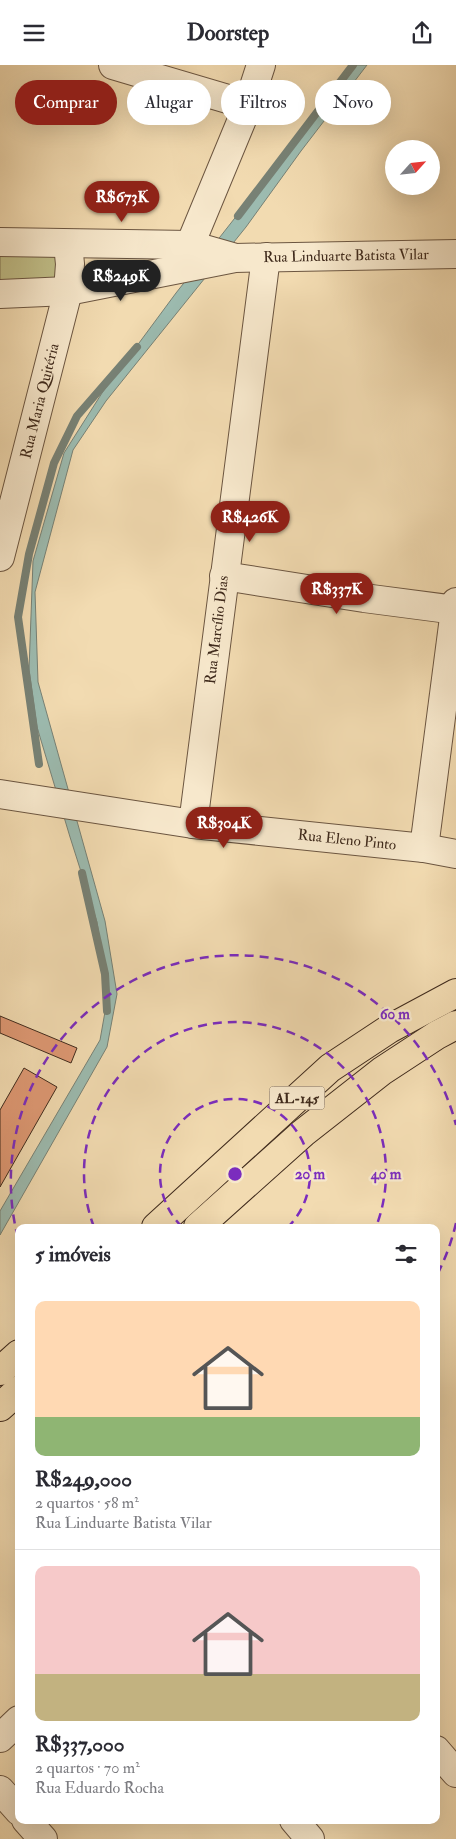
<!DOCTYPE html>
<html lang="pt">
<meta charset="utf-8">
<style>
body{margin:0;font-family:"IM FELL Double Pica",serif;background:#f7f7f7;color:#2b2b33;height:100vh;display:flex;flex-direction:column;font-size:19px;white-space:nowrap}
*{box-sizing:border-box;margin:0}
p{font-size:16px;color:#7c7c81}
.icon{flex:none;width:28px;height:28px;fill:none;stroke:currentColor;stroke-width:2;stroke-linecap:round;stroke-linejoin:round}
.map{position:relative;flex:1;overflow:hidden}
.panel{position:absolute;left:15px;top:1159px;width:425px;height:600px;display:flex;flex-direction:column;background:#fff;border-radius:10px;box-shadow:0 5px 20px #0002}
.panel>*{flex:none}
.hud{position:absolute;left:15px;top:15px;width:426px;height:45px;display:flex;gap:10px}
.needle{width:32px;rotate:63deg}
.fabs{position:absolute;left:385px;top:75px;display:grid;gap:10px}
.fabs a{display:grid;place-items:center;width:55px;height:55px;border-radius:50%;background:#fff;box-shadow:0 5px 20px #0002;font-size:25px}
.price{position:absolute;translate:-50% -42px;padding:0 11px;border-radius:18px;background:#8f2418;color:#fff;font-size:16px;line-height:32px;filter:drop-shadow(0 1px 2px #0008)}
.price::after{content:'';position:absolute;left:50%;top:30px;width:15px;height:11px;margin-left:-8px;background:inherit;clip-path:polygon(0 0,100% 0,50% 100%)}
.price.on{background:#222;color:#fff}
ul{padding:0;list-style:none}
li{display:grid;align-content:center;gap:10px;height:265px;padding:0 20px}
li+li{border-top:1px solid #e1e1e2}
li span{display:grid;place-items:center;height:155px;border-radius:10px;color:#555}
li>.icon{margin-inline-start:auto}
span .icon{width:90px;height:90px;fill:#fffc;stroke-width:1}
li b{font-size:21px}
h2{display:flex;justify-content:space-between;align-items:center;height:60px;padding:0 20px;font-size:21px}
.chip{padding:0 18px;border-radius:22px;background:#fff;box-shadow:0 5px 20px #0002;font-size:18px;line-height:45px}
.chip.on{background:#8f2418;color:#fff}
header{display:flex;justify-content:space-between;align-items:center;height:65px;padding:0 20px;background:#fff;font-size:22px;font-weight:700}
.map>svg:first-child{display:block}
.green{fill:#c0be88;stroke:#807452}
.water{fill:#9cbbb0;stroke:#778175}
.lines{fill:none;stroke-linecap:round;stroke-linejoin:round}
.stream{stroke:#778175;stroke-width:8}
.building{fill:#de9873;stroke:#3f2a1c}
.minor-casing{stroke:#6c5641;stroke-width:30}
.highway-casing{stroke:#3f2a1c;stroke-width:30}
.minor{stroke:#f7e8cc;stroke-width:28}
.highway{stroke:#f2dbb1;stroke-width:28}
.ring{fill:none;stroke:#7b2cbf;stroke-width:2.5;stroke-dasharray:9 6}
.labels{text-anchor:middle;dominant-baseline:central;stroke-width:4.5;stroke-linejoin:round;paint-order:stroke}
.shield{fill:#f7e8cc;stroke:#766351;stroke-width:1}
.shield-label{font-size:14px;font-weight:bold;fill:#3f2a1c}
.street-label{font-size:15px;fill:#3f2a1c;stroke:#f7e8cc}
.centre{fill:#7b2cbf;stroke:#f7e8cc;stroke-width:2.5}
.ring-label{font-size:15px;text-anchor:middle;font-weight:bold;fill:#7b2cbf;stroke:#f7e8cc;stroke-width:4.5;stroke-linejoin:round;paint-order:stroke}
</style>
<header><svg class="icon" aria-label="menu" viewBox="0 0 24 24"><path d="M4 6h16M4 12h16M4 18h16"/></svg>Doorstep<svg class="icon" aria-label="share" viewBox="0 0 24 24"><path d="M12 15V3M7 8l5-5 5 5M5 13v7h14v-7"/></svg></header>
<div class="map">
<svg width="456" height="1774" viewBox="0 0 456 1774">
<rect width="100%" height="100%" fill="#f2dbb1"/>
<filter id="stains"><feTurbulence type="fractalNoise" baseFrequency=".004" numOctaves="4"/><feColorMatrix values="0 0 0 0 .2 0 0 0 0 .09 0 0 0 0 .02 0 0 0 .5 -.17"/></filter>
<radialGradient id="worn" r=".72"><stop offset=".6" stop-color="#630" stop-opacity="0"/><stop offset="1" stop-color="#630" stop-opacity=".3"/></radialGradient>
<path class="green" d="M 0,188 L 62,191 L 62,213 L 0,219 Z"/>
<path class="water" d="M 355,0 L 367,0 L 301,86 L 246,162 L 106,336 L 73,385 L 35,527 L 38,617 L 105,856 L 117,929 L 107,982 L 0,1170 L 0,1146 L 100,975 L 108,930 L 97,857 L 70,772 L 37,662 L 29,605 L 33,496 L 64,388 L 102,328 L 176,228 Z"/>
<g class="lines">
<g class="stream">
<path d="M 238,151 L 353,0"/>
<path d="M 39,699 L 18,552 L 29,489 L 54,398 L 77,351 L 137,282"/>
<path d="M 82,808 L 105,909 L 107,946"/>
</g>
</g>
<g class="building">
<path d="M 0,951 L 77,983 L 71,998 L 0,968 Z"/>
<path d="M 24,1003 L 57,1022 L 0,1122 L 0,1045 Z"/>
</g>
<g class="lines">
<defs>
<g id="minor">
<path d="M 113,0 L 248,40"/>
<path d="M 0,177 L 190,180 L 232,192"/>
<path d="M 190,180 L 248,40 L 261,0"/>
<path d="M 0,229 L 68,226 L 235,193 L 456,189"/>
<path d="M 0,492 L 68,226 L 70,199 L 68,179"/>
<path d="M 224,511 L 364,533 L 456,545"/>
<path d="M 0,729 L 193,759 L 424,783 L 456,789"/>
<path d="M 193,759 L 266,192"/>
<path d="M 424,783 L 456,537"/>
<path d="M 0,1673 L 19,1655"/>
<path d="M 436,1685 L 456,1708"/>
<path d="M 0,1725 L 19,1746"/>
<path d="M 26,1755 L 43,1774"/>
<path d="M 294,1755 L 310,1774"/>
</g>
<g id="highway">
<path d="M 156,1162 L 330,1003 L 389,964 L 456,928"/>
<path d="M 198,1162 L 303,1068 L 382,1006 L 437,970 L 456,960"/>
<path d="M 0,1306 L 19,1289"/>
<path d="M 0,1342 L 19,1325"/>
</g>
</defs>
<use href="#minor" class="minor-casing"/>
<use href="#highway" class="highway-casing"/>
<use href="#minor" class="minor"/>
<use href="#highway" class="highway"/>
</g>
<g class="ring">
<path d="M182 1162A75 75 0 1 1 288 1162"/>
<path d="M94 1162A151 151 0 1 1 376 1162"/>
<path d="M456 1158A226 226 0 0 1 436 1212M18 1173A226 226 0 1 1 456 1060"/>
</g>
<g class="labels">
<rect class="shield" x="269.5" y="1021.5" width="55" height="23" rx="4"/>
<g class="shield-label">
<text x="297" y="1033">AL-145</text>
</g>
<g class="street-label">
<text transform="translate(346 191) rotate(-1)">Rua Linduarte Batista Vilar</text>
<text transform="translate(40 336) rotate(-76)">Rua Maria Quitéria</text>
<text transform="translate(217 565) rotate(-83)">Rua Marcílio Dias</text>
<text transform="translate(347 775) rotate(6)">Rua Eleno Pinto</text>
</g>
</g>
<circle cx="235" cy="1109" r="8" class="centre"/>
<g class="ring-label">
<text x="395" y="954">60 m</text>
<text x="310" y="1114">20 m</text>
<text x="386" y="1114">40 m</text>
</g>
<rect width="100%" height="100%" filter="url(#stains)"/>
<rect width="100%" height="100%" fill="url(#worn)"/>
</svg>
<div class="fabs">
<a><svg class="needle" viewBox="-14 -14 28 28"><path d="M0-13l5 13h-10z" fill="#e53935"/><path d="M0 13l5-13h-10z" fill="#7c7c81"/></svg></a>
</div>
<b class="price" style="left:122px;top:158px">R$673K</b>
<b class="price on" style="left:121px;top:237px">R$249K</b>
<b class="price" style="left:250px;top:478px">R$426K</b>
<b class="price" style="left:337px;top:550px">R$337K</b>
<b class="price" style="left:224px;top:784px">R$304K</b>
<div class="hud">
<a class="chip on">Comprar</a>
<a class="chip">Alugar</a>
<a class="chip">Filtros</a>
<a class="chip">Novo</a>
</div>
<section class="panel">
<h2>5 imóveis<svg class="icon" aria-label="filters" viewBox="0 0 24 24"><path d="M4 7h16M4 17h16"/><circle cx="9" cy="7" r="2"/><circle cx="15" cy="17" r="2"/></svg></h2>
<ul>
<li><span style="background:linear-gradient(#ffd9b3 75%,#8fb573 0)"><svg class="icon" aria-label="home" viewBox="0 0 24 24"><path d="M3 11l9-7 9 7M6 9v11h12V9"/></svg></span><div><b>R$249,000</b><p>2 quartos · 58 m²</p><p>Rua Linduarte Batista Vilar</p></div></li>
<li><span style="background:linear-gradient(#f6c9c9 70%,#c2b280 0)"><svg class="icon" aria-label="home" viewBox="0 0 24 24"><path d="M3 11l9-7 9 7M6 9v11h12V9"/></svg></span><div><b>R$337,000</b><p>2 quartos · 70 m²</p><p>Rua Eduardo Rocha</p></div></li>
</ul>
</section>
</div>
